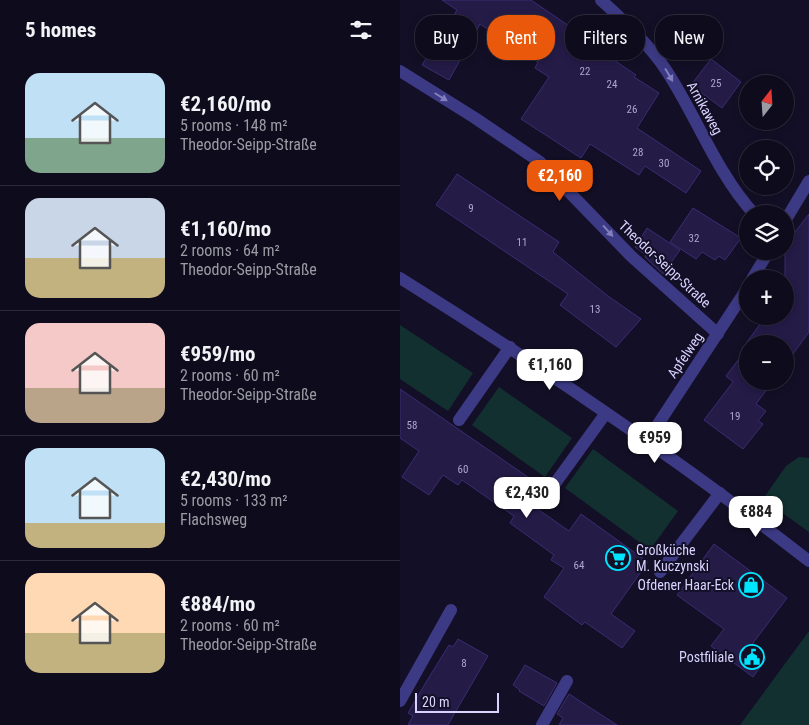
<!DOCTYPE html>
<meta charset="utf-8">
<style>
body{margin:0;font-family:"Roboto Condensed",sans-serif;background:#171425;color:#f1f3f6;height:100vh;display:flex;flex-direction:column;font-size:19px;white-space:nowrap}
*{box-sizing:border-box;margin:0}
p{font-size:16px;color:#9b9ba3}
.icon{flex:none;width:28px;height:28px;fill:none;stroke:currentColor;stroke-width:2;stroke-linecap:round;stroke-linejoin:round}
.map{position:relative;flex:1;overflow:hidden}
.side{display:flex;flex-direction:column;background:#0e0b1c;width:400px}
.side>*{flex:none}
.top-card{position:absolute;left:15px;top:15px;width:319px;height:45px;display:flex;gap:10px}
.needle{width:32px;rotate:17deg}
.tools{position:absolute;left:339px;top:75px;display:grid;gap:10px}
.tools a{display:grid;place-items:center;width:55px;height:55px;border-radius:50%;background:#0e0b1c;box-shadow:0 2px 8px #0003,0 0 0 1px #2e2b3b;font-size:25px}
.scale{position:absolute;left:15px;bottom:12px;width:84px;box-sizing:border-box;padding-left:5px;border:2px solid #d9d4ff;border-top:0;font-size:14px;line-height:18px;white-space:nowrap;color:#d9d4ff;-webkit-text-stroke:4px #130f26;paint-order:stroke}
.price{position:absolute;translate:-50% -42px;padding:0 11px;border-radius:10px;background:#fff;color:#222;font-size:16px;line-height:32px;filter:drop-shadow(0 1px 2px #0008)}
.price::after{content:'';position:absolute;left:50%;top:30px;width:15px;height:11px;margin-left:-8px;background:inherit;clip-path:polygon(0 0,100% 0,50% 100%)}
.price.active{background:#ea580c;color:#fff}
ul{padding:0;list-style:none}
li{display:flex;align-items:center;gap:15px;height:125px;padding:0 25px}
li+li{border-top:1px solid #2e2b3b}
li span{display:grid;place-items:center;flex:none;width:140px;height:100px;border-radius:15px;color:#555}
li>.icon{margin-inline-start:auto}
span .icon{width:60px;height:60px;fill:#fffc;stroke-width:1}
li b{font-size:21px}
h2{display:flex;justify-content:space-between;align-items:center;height:60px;padding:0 25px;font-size:21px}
.chip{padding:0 18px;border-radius:20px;background:#0e0b1c;box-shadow:0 2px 8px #0003,0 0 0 1px #2e2b3b;font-size:18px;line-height:45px}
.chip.active{background:#ea580c;color:#fff}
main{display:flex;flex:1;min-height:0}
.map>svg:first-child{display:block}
.green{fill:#12302f}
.building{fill:#241b47;stroke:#3b2d73}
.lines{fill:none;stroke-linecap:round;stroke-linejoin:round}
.minor{stroke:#3d3a85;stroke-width:12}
.oneway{fill:#837fbc}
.labels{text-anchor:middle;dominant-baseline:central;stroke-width:4;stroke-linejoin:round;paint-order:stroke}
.number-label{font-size:11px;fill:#aca6d1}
.street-label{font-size:14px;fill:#d9d4ff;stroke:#130f26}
.poi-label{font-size:14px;fill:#d9d4ff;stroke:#130f26;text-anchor:end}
</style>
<main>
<section class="side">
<h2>5 homes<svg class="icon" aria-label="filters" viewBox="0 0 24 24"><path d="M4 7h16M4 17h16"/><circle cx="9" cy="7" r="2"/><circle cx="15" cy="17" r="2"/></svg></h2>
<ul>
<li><span style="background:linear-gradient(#bfe0f5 65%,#7fa58c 0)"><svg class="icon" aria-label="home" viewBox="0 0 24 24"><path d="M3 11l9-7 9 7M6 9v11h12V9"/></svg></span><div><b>€2,160/mo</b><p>5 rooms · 148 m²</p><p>Theodor-Seipp-Straße</p></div></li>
<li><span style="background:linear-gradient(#c9d6e8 60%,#c2b280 0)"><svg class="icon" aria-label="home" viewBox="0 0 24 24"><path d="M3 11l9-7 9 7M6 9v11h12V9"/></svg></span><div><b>€1,160/mo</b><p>2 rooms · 64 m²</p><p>Theodor-Seipp-Straße</p></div></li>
<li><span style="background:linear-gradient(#f6c9c9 65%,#b9a48a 0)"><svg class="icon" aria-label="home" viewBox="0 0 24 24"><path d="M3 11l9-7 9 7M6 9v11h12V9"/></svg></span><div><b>€959/mo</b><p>2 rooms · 60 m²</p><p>Theodor-Seipp-Straße</p></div></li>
<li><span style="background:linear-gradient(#bfe0f5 75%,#c2b280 0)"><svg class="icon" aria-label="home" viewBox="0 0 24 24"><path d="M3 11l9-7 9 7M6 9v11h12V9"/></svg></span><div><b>€2,430/mo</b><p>5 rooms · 133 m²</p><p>Flachsweg</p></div></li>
<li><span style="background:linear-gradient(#ffd9b3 60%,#c2b280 0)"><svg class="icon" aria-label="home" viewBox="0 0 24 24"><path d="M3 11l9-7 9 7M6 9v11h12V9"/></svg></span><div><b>€884/mo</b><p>2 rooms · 60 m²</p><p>Theodor-Seipp-Straße</p></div></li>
</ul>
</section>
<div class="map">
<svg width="409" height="725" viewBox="0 0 409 725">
<rect width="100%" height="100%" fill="#130f26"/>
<g class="green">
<path d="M 0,325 L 73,373 L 48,411 L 0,379 Z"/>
<path d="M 99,387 L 172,438 L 145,477 L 72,425 Z"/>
<path d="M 193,449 L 278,511 L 250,550 L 165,488 Z"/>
<path d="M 399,457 L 409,458 L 409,532 L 363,499 L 386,466 Z"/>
<path d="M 409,631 L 409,725 L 340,725 Z"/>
</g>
<g class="building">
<path d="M 42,0 L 131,0 L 213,56 L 211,58 L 236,75 L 234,77 L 259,93 L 237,128 L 301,171 L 286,193 L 245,166 L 239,175 L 190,144 L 181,158 L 121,119 L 149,77 L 135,68 L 138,62 L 80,24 L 49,80 L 22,65 L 57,10 Z"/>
<path d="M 311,59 L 341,82 L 322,108 L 291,85 Z"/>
<path d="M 57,174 L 159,242 L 153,252 L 208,296 L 241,319 L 216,347 L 160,305 L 168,294 L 36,205 Z"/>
<path d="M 293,208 L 341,238 L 325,260 L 319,256 L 315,260 L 302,252 L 296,259 L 270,242 Z"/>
<path d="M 409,214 L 409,332 L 385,365 L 385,344 L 347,342 L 366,316 L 385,316 L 385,245 Z"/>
<path d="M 247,228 L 280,250 L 263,274 L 245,257 L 246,255 L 235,247 Z"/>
<path d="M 348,347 L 348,381 L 373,381 L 356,404 L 366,411 L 358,421 L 363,424 L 343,449 L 304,420 L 333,382 L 326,376 Z"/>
<path d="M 0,389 L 138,484 L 126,501 L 169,531 L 181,514 L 248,562 L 211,614 L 235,631 L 222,648 L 185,622 L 182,625 L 144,597 L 164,568 L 151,560 L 154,555 L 110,523 L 114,516 L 62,480 L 58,485 L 43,475 L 29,495 L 2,477 L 19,451 L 0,438 Z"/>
<path d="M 314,544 L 387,598 L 350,647 L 366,659 L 353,677 L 311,646 L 324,629 L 277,595 Z"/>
<path d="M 58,639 L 88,656 L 53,716 L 48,725 L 8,725 L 13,716 L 8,713 L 25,684 L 49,645 L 53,647 Z"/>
<path d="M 125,665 L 157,683 L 144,706 L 119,691 L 120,690 L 113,685 Z"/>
<path d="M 169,694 L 217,725 L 159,725 L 163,718 L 157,714 Z"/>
</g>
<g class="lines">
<g class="minor">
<path d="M 201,0 C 221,18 252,48 266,70 C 297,117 316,172 354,214"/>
<path d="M 0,71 L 75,118 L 140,162 L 231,256 L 318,334"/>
<path d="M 385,221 L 409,181"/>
<path d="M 0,278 C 141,366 278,459 409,561"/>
<path d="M 352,279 L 369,251"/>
<path d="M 59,420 L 110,347"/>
<path d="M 247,441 L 348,287"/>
<path d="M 143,500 L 206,413"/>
<path d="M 260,572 L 320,493"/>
<path d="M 0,701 L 51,610"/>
<path d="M 142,725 L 167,681"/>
</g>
</g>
<defs><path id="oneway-solid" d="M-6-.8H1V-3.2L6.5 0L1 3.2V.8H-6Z" transform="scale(1.25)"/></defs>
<g class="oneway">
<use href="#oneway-solid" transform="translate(269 75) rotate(59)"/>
<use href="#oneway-solid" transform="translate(41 97) rotate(32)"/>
<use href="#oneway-solid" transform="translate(208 231) rotate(48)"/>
</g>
<defs>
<symbol id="supermarket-ring" viewBox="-11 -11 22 22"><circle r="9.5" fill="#130f26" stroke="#00e5ff" stroke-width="1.5"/><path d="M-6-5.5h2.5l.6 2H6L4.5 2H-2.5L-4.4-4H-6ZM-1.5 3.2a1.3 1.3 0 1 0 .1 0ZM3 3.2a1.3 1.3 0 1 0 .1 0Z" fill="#00e5ff"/></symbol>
<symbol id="shop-ring" viewBox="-11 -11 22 22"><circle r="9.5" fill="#130f26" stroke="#00e5ff" stroke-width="1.5"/><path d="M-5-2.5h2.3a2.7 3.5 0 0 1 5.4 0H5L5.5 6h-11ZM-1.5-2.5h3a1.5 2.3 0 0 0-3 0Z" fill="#00e5ff"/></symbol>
<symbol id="civic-ring" viewBox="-11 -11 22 22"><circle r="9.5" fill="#130f26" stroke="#00e5ff" stroke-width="1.5"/><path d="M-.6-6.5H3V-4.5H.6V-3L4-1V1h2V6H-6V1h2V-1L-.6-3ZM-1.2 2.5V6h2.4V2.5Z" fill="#00e5ff"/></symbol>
</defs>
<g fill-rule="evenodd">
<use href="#supermarket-ring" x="204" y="544" width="28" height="28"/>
<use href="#shop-ring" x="337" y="571" width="28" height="28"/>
<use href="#civic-ring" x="338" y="643" width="28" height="28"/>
</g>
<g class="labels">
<g class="number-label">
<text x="185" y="71">22</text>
<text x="316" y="83">25</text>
<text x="212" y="84">24</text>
<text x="232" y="109">26</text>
<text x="238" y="152">28</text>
<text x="264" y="163">30</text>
<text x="71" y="208">9</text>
<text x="294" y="238">32</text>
<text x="122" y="242">11</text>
<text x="195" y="309">13</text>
<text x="335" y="416">19</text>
<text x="12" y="425">58</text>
<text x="63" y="469">60</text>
<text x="179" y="565">64</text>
<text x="64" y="663">8</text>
</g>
<g class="street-label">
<text transform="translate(305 108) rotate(61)">Arnikaweg</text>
<text transform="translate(265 264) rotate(43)">Theodor-Seipp-Straße</text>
<text transform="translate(285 355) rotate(-56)">Apfelweg</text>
</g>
<g class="poi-label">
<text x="236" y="550" text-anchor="start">Großküche<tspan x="236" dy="16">M. Kuczynski</tspan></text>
<text x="334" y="585">Ofdener Haar-Eck</text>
<text x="334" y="657">Postfiliale</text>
</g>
</g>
</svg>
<div class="tools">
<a><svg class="needle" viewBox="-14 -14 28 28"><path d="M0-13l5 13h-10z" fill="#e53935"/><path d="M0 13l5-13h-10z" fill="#9b9ba3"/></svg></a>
<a><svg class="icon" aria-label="locate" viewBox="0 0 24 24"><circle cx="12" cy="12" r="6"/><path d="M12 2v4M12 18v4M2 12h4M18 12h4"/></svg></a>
<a><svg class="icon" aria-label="layers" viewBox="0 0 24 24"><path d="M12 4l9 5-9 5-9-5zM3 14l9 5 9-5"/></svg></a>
<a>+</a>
<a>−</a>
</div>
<div class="scale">20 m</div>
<b class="price active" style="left:160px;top:202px">€2,160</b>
<b class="price" style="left:150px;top:391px">€1,160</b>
<b class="price" style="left:255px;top:464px">€959</b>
<b class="price" style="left:127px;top:519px">€2,430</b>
<b class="price" style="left:356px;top:538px">€884</b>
<div class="top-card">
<a class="chip">Buy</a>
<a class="chip active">Rent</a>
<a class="chip">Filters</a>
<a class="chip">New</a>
</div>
</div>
</main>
